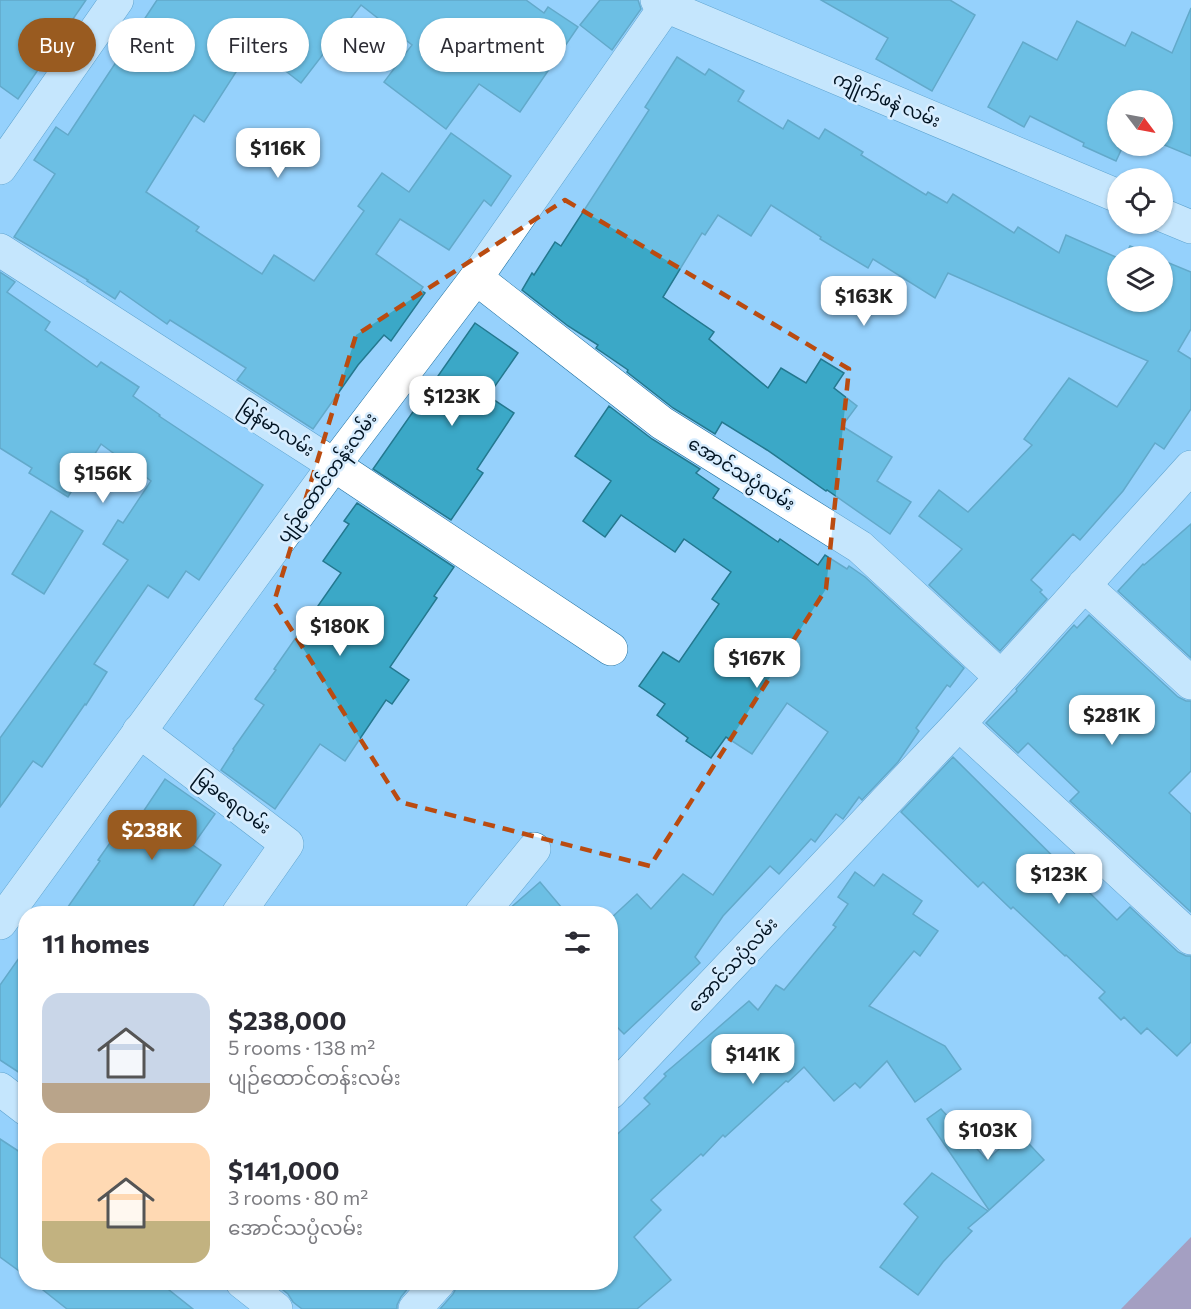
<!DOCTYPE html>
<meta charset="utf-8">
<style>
body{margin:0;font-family:Commissioner,"Noto Sans Myanmar",sans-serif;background:#f2f2f3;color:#2b2b33;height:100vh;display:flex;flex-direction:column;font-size:22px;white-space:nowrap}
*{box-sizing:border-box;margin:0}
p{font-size:20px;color:#7c7c81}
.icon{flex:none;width:33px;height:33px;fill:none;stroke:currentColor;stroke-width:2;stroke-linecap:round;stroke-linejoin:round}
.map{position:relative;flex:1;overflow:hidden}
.drawer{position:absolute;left:18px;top:906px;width:600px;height:384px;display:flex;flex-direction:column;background:#fff;border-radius:24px;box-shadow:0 2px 4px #0004}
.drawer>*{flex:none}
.guide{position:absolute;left:18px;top:18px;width:600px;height:54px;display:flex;gap:12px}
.needle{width:39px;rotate:122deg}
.tools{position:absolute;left:1107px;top:90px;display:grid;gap:12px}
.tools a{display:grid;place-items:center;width:66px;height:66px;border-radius:50%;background:#fff;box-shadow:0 2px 4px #0004;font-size:30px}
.price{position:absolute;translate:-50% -51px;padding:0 14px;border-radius:12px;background:#fff;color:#222;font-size:20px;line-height:39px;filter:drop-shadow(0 2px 3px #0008)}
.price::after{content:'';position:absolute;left:50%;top:36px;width:18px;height:14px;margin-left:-9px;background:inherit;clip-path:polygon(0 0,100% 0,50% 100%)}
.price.selected{background:#995b20;color:#fff}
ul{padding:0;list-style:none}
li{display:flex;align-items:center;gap:18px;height:150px;padding:0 24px}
li span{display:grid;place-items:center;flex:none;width:168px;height:120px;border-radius:18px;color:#555}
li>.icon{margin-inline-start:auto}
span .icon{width:72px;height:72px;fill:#fffc;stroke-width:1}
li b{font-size:26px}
h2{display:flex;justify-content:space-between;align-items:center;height:72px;padding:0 24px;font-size:26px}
.tag{padding:0 21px;border-radius:27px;background:#fff;box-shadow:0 2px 4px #0004;font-size:21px;line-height:54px}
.tag.selected{background:#995b20;color:#fff}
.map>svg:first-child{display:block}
.water{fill:#b5627c}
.building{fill:#3ba8c7;stroke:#24788f;stroke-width:1.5}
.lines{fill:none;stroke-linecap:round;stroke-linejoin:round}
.minor-casing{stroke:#1d6e9e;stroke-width:34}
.minor{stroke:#fff;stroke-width:33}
.marked{fill:none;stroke:#ba4b10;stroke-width:4.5;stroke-dasharray:12 8;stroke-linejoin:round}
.labels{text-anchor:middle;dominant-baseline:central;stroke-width:5;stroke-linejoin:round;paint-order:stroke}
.street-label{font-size:18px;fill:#001322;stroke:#d8edfe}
</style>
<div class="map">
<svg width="1191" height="1309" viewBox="0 0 1191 1309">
<rect width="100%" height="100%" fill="#96d1fc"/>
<path class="water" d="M 1191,1237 L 1191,1309 L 1121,1309 Z"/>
<g class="building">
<path d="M 0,0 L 86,0 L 18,99 L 0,86 Z"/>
<path d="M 157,0 L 526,0 L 544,13 L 548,7 L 578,27 L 520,112 L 479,84 L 446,129 L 384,82 L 412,45 L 361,5 L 301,83 L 265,55 L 262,59 L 250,50 L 204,122 L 194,115 L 146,192 L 199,227 L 196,231 L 262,274 L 274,255 L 314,281 L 364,211 L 358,206 L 382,173 L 409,192 L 451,133 L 511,176 L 491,206 L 484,200 L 449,250 L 400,219 L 376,254 L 423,287 L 421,290 L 425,293 L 391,341 L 384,335 L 358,365 L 313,429 L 237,380 L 246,368 L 170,320 L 167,324 L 120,291 L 115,299 L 87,281 L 88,280 L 14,237 L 55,174 L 34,160 L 56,127 L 68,135 Z"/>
<path d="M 600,0 L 638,0 L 641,9 L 612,50 L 580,25 Z"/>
<path d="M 821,0 L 950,0 L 975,15 L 932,91 L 876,59 L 888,38 Z"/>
<path d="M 1191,8 L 1191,156 L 1162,144 L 1162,100 L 1118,100 L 1118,146 L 1123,146 L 1116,161 L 1083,146 L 1084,143 L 1030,116 L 1024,127 L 988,107 L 1023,42 L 1057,60 L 1077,21 L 1125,46 L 1132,32 L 1172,53 Z"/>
<path d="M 677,57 L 705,75 L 709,69 L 744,91 L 738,101 L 783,129 L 788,120 L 819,139 L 825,129 L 863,152 L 861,155 L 926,195 L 928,192 L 947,203 L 953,194 L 1014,233 L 1018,227 L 1059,253 L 1066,235 L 1118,258 L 1118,302 L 1162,302 L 1162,260 L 1191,272 L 1191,329 L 1178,351 L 1191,359 L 1191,409 L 1164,449 L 1155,443 L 1123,491 L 1080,540 L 1073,534 L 1031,580 L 1042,590 L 1040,592 L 1047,599 L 1000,651 L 929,585 L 962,549 L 919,516 L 939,490 L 968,512 L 1032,445 L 1024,439 L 1069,378 L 1117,407 L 1148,361 L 948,273 L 935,298 L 873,259 L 868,268 L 820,239 L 821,237 L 771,205 L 751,236 L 718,215 L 705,235 L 702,233 L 663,297 L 714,332 L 709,339 L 768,388 L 781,368 L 806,383 L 821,359 L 844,373 L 834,388 L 857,406 L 842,426 L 892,457 L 877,481 L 911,502 L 890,534 L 827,490 L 826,491 L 767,450 L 722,422 L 715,434 L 673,408 L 627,372 L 628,370 L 596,348 L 598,345 L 568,326 L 522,290 L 532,273 L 534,275 L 555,242 L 561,246 L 649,110 L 645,107 Z"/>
<path d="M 1130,246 L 1155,256 L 1125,256 Z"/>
<path d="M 0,272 L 15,282 L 7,292 L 50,322 L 45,330 L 97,367 L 101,362 L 139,387 L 133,396 L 160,415 L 159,416 L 263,485 L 199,580 L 186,571 L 168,598 L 148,585 L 94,664 L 107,672 L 86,705 L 85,704 L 42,767 L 33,761 L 0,807 L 0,738 L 128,560 L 103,544 L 118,520 L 123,523 L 151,481 L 101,444 L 68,497 L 29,473 L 32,468 L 0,448 Z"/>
<path d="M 475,323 L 518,353 L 488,396 L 514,413 L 477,469 L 483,473 L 451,520 L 373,469 Z"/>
<path d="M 609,406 L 652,439 L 700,469 L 696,473 L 719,489 L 713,498 L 778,542 L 780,539 L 818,565 L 825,555 L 847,569 L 849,566 L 865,577 L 964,668 L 950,687 L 947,685 L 916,728 L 919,731 L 898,762 L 862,800 L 859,797 L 843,819 L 836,814 L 815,842 L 811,839 L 779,874 L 770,866 L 723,916 L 695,957 L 700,963 L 624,1034 L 610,1020 L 610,919 L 637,894 L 651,909 L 683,874 L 713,895 L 828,732 L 787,703 L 752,754 L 726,737 L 711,758 L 686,741 L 688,738 L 657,715 L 665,704 L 639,686 L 663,652 L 679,662 L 719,604 L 712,599 L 731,572 L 684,539 L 675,552 L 621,515 L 605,537 L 583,521 L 611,481 L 575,456 Z"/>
<path d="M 357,503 L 454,567 L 434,596 L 437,598 L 390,667 L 409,680 L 392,704 L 386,700 L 345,761 L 320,744 L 275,809 L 221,770 L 234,750 L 233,749 L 264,705 L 255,699 L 276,670 L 274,669 L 341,573 L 323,561 L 349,524 L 344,521 Z"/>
<path d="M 51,511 L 83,531 L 44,594 L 12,574 Z"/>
<path d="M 1191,524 L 1191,658 L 1118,591 L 1143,564 L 1144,565 Z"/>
<path d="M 1089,615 L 1178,697 L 1186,701 L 1191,701 L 1191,771 L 1169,793 L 1191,814 L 1191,912 L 1070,801 L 1079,792 L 1028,743 L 1018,753 L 986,723 L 1017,691 L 1016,689 L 1074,625 L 1077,628 Z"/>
<path d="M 953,757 L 1117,920 L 1130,907 L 1178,952 L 1186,956 L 1191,956 L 1191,1042 L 1177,1056 L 1147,1028 L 1141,1034 L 1124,1017 L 1121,1020 L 1099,998 L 1105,992 L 1066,955 L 1065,956 L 1013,907 L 1011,909 L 983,882 L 978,887 L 901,812 Z"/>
<path d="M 165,779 L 215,814 L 193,845 L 221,865 L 188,914 L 63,914 L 100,861 L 98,860 L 131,813 L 139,818 Z"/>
<path d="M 855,872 L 874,886 L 883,874 L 922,901 L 913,914 L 938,931 L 920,956 L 914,951 L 869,1006 L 945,1046 L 961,1069 L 915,1102 L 887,1061 L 860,1088 L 855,1083 L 834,1101 L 804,1067 L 788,1082 L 786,1081 L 725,1137 L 723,1135 L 703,1156 L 701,1154 L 651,1200 L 661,1210 L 634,1237 L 671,1280 L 637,1309 L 440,1309 L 453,1294 L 457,1286 L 457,1282 L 610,1282 L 610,1141 L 650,1104 L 644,1098 L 666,1076 L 664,1074 L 705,1039 L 749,1001 L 758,1010 L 776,985 L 784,990 L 836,927 L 833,925 L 848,904 L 838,897 Z"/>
<path d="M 540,882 L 567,914 L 506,914 L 507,911 Z"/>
<path d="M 26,948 L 26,1077 L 0,1060 L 0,985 Z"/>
<path d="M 941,1109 L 987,1160 L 1018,1132 L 1044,1160 L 989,1210 L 927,1119 Z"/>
<path d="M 0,1139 L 26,1156 L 26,1276 L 0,1257 Z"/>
<path d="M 932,1173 L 988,1211 L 968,1228 L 972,1231 L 943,1262 L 918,1295 L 880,1267 L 918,1217 L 904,1204 Z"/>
<path d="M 33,1282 L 159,1282 L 193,1309 L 67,1309 Z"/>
<path d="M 273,1282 L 413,1282 L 401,1297 L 397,1305 L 397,1309 L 302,1309 L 293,1302 L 288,1294 Z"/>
</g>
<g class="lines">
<defs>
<g id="minor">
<path d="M 657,0 L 666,6 L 1118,196"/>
<path d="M 0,168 L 117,0"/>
<path d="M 1162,215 L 1191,227"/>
<path d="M 0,250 L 334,465 L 611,649"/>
<path d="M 476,278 L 662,423 L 860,547 L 1001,677"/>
<path d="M 1084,585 L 1191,683"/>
<path d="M 959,724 L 1191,938"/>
<path d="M 139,731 L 287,844 L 238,914"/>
<path d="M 481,914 L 534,849"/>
<path d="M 0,923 L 334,465 L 476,278 L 670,0"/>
<path d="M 0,1089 L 26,1109"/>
<path d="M 610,1093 L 959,724 L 1191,467"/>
<path d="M 242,1282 L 276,1309"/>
<path d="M 415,1309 L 439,1282"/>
</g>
</defs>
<use href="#minor" class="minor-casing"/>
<use href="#minor" class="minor"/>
</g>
<path d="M0 0H1191V1309H0ZM 565,200 L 849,369 L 826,589 L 650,866 L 400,802 L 274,602 L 356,335 Z" fill="#96d1fc" fill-opacity=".55" fill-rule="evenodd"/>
<path class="marked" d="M 565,200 L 849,369 L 826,589 L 650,866 L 400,802 L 274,602 L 356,335 Z"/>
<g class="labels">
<g class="street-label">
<text transform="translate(887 99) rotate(23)">ကျိုက်ဖနဲ လမ်း</text>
<text transform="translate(277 428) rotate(33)">မြန်မာလမ်း</text>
<text transform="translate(742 473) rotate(32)">အောင်သပ္ပံလမ်း</text>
<text transform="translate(326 477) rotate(-54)">ပျဉ်ထောင်တန်းလမ်း</text>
<text transform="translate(233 802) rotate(37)">မြခရေလမ်း</text>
<text transform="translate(732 964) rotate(-47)">အောင်သပ္ပံလမ်း</text>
</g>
</g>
</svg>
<div class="tools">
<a><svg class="needle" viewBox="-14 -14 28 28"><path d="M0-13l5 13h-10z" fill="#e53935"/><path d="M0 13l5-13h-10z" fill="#7c7c81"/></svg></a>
<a><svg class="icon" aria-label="locate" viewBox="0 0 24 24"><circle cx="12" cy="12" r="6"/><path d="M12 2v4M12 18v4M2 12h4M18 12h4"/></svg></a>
<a><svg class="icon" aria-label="layers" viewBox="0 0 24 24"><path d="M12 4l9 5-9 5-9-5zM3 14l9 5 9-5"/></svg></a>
</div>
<b class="price" style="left:278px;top:179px">$116K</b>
<b class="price" style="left:864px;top:327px">$163K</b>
<b class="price" style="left:452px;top:427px">$123K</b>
<b class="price" style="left:103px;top:504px">$156K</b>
<b class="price" style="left:340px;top:657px">$180K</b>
<b class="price" style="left:757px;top:689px">$167K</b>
<b class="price" style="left:1112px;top:746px">$281K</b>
<b class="price selected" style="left:152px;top:861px">$238K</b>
<b class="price" style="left:1059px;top:905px">$123K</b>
<b class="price" style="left:753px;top:1085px">$141K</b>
<b class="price" style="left:988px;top:1161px">$103K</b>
<div class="guide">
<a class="tag selected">Buy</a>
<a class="tag">Rent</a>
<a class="tag">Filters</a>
<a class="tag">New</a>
<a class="tag">Apartment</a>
</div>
<section class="drawer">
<h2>11 homes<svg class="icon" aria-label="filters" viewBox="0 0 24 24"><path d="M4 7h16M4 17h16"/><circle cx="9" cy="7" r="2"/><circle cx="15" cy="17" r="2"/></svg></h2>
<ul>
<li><span style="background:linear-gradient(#c9d6e8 75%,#b9a48a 0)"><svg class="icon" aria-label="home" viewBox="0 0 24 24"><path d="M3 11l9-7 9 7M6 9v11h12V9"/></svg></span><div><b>$238,000</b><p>5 rooms · 138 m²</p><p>ပျဉ်ထောင်တန်းလမ်း</p></div></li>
<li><span style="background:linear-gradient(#ffd9b3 65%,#c2b280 0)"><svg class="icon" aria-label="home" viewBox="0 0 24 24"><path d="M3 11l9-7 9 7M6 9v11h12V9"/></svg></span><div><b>$141,000</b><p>3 rooms · 80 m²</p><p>အောင်သပ္ပံလမ်း</p></div></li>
</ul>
</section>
</div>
